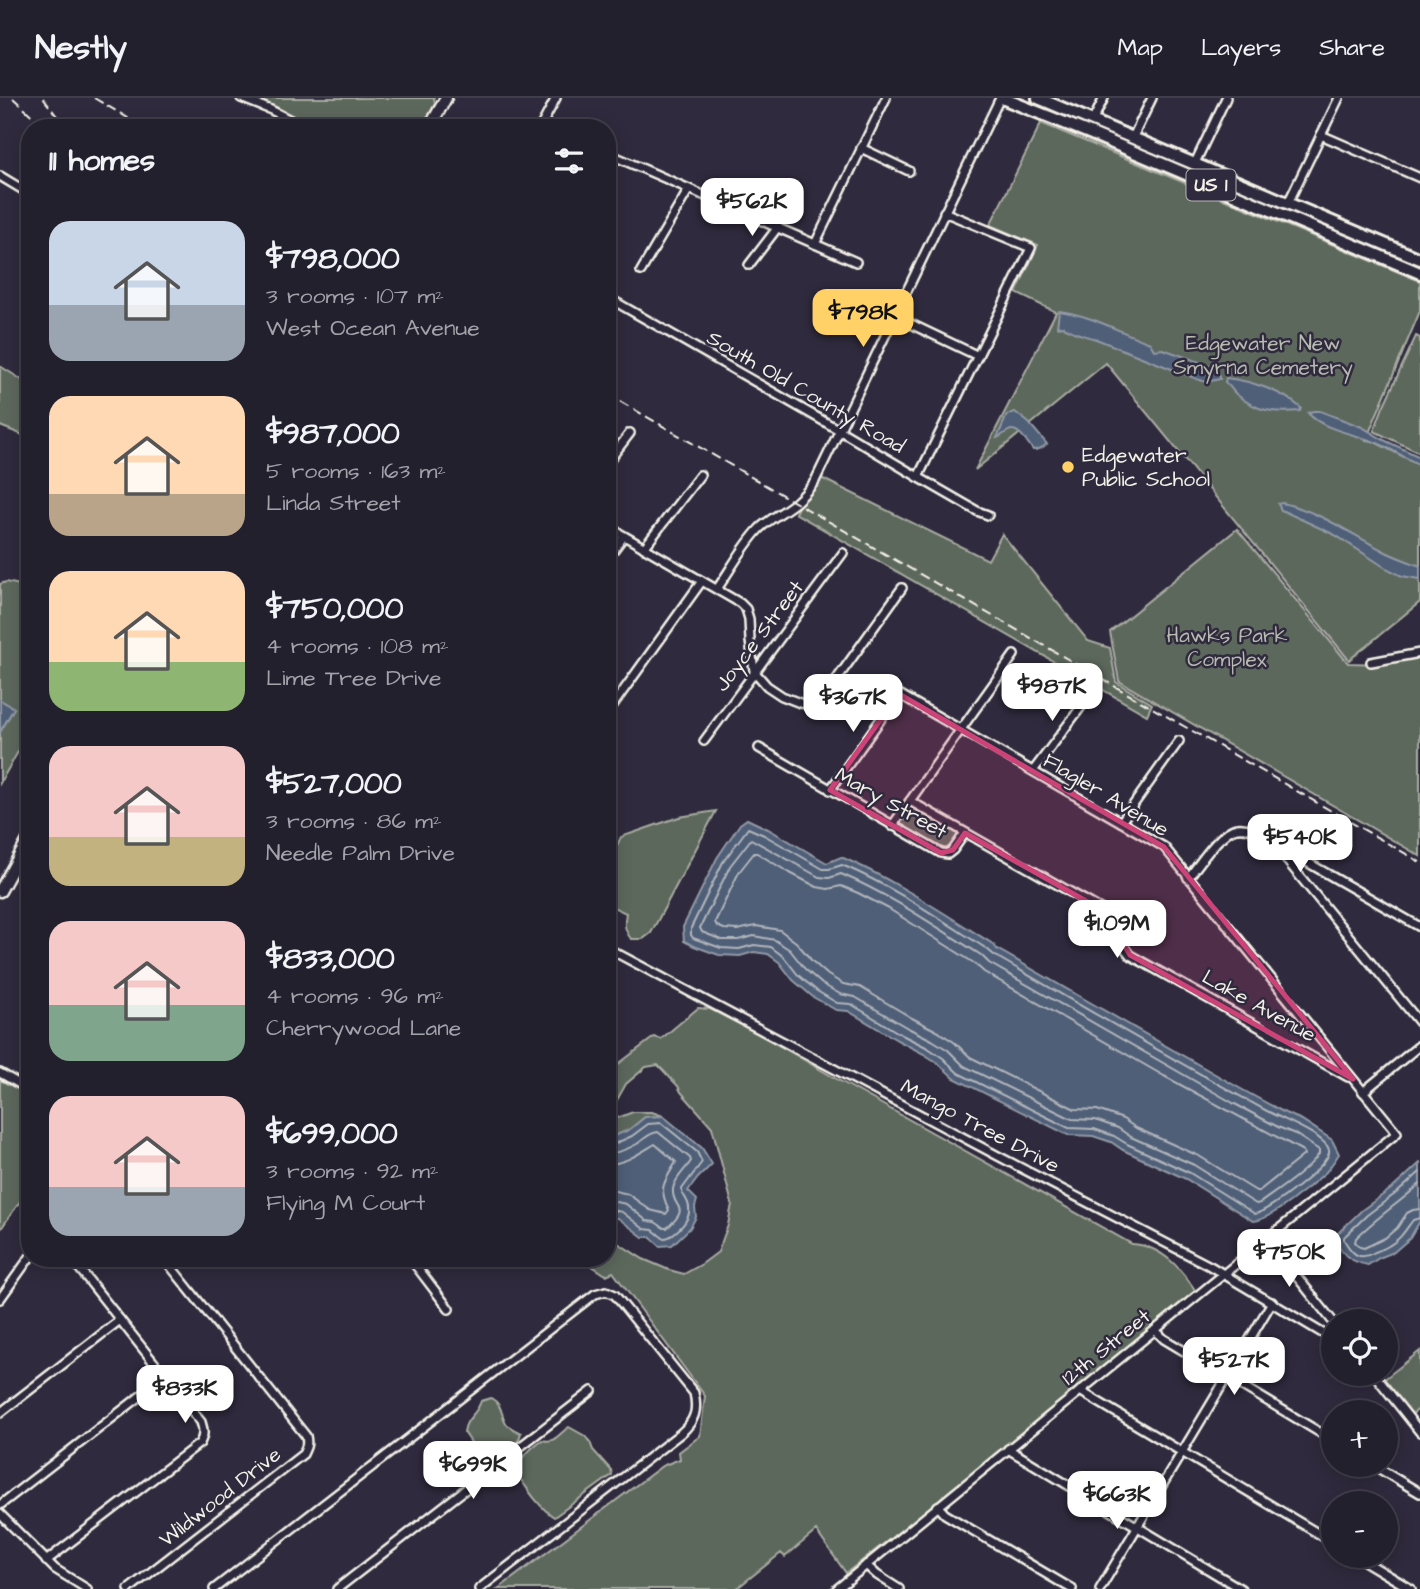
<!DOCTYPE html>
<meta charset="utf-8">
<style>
body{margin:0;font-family:"Architects Daughter",sans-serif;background:#2b2836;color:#f1f3f6;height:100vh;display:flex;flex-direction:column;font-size:26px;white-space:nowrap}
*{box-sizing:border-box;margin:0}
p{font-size:23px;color:#a3a3aa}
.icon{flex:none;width:38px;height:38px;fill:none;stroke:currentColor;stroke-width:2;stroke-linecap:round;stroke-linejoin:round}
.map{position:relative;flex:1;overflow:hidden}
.details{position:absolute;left:21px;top:21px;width:595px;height:1148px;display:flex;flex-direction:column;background:#23202e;border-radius:28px;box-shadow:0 4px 18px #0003,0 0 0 2px #403e4a}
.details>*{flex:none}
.fabs{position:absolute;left:1321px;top:1211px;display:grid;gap:14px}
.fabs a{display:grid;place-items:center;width:77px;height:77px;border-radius:50%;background:#23202e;box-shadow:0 4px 18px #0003,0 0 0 2px #403e4a;font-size:35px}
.price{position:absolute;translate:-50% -60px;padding:0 16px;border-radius:14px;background:#fff;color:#222;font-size:23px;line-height:46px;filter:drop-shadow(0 2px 4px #0008)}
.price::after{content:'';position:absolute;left:50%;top:42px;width:21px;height:16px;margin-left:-10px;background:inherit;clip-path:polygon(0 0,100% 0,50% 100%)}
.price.on{background:#ffd166;color:#111}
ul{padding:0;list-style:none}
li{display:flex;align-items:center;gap:21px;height:175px;padding:0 28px}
li span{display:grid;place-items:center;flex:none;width:196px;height:140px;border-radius:21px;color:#555}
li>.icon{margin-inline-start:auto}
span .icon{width:84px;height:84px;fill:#fffc;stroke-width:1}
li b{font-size:30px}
h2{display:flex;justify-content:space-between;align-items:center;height:84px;padding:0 28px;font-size:30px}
header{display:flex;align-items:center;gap:42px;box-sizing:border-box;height:98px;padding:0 35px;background:#23202e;border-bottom:2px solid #403e4a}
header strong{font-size:33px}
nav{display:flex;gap:38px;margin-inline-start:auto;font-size:24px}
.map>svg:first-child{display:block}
.green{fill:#5d685d;stroke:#a8aca2;stroke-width:2}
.water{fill:#4f5e78;stroke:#9199a5;stroke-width:2}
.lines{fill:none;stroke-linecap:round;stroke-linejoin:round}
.shore{stroke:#b2b6bb;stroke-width:2}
.street-casing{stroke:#f4f1e8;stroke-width:12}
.secondary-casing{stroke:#f4f1e8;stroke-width:15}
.primary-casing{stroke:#f4f1e8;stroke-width:16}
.street{stroke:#2f2a3d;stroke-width:7}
.secondary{stroke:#2f2a3d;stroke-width:10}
.primary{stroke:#2f2a3d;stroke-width:10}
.rail{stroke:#f4f1e8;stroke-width:2;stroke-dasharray:10 5;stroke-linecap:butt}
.marked{fill:#cc4377;fill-opacity:0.2;stroke:#cc4377;stroke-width:5;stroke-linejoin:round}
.poi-dot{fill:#ffd166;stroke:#2f2a3d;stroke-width:2.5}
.labels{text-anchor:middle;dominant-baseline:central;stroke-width:5;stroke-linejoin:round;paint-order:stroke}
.shield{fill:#2f2a3d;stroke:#b9b5b5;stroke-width:2}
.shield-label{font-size:19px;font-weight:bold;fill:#f4f1e8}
.park-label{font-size:21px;fill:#b8bab0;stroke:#2f2a3d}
.street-label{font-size:21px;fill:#f4f1e8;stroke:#2f2a3d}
.poi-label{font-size:21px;fill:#f4f1e8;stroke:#2f2a3d;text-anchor:start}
</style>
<header>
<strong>Nestly</strong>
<nav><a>Map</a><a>Layers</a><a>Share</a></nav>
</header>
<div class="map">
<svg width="1420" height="1491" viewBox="0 0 1420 1491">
<rect width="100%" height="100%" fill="#2f2a3d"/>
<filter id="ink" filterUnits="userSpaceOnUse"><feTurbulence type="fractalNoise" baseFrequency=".0143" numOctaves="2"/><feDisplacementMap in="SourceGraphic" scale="14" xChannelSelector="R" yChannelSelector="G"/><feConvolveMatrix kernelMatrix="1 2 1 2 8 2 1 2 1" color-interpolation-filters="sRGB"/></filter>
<g filter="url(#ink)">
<g class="green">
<path d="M 251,0 L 434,0 L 435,6 L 422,30 L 313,30 L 272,8 Z"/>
<path d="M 1041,25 L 1420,183 L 1420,213 L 1366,342 L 1373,343 L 1420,367 L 1420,504 L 1349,562 L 1106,265 L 975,372 L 1056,214 L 1016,195 L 1038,147 L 990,127 Z"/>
<path d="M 1416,238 L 1420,240 L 1420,355 L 1374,333 L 1383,309 Z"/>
<path d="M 0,268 L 30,287 L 30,342 L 23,337 L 0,328 Z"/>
<path d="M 815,377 L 988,462 L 1002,436 L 1088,543 L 1110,550 L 1116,584 L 1152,606 L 1147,617 L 795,415 Z"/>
<path d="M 1237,431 L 1348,565 L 1385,566 L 1420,559 L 1420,758 L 1119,583 L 1110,534 Z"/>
<path d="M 6,484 L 30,489 L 30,633 L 0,685 L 0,634 L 14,610 L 0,602 L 0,486 Z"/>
<path d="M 913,708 L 954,732 L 957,737 L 955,745 L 946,752 L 943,751 L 901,729 L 899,723 L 909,710 Z"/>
<path d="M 716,713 L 651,835 L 643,841 L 631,841 C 624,831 624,826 626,815 L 607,806 L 607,768 L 621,739 L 679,719 Z"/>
<path d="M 698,910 L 710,911 L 763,938 L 833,979 L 1132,1146 C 1164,1148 1183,1173 1199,1198 L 1046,1320 L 846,1475 L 816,1433 L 785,1459 L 781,1455 L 736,1491 L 498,1491 L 662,1368 L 680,1361 L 679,1354 L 700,1338 L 705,1298 L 613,1174 L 606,1177 L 580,1160 L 607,1160 L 607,1138 L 643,1161 L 669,1172 L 684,1176 L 702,1166 L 718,1154 L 728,1127 L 732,1106 L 712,1029 L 681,994 L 678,988 L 658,967 L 646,969 L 626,986 L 613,1009 L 607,1012 L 607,977 L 617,967 L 654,939 L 661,941 Z"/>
<path d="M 0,982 L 30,997 L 30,1089 L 0,1132 Z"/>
<path d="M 633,1014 L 652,1014 L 663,1018 L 645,1019 L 629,1032 L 607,1041 L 607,1024 Z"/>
<path d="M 1420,1253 L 1420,1310 L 1405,1322 L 1377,1287 Z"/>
<path d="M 491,1300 C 503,1307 500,1315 506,1325 C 510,1330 515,1332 521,1335 C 518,1350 495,1363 480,1358 L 464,1334 C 466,1319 476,1318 481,1303 Z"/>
<path d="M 569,1329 L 585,1338 L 590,1344 L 593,1352 L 611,1372 L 612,1377 L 554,1419 C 537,1408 526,1388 514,1372 C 518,1363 533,1348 542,1342 C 555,1346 559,1335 569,1329 Z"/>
</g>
<g class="water">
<path d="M 1059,213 C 1091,217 1120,234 1150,245 L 1154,252 L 1163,251 L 1214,269 L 1220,278 L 1220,281 L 1206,284 L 1197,281 L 1096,241 L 1076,235 L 1062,228 L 1057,229 Z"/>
<path d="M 1226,280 C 1251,283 1282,293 1301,310 L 1300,313 C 1274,315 1257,314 1236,296 C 1232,292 1229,287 1225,284 Z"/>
<path d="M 1313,313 L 1320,313 L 1362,329 L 1384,342 L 1420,359 L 1420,367 C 1405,360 1390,350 1375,344 C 1355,336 1323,332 1308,315 Z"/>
<path d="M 1015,314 L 1029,325 L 1047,346 C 1042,350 1039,352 1033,352 C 1028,346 1021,332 1012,332 C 1007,332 1001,339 997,340 L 1007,317 Z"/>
<path d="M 1282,405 C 1319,413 1351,436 1384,453 C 1395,459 1408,463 1420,468 L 1420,481 L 1402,478 L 1386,470 L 1335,437 L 1281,412 L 1278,406 Z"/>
<path d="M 0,602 L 14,610 L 0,634 Z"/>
<path d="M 747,721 L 768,731 L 827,765 L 841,759 C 895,782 943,815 993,846 L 997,851 L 1241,991 L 1285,1015 L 1302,1022 L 1332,1042 L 1339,1056 C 1335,1062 1331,1068 1326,1074 C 1313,1086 1270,1123 1253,1123 L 1186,1081 L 1123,1052 L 1111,1044 L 1093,1038 L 1068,1037 L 954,980 L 938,965 L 924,956 L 899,943 L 848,913 L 836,912 L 813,899 L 793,882 L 779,864 L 768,856 L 754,854 L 740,858 L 719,857 L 694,848 L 684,843 L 683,829 L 717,760 L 740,726 Z"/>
<path d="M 663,1018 L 702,1050 L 712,1066 L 698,1080 L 688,1093 L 697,1102 L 695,1109 L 696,1119 L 690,1130 L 672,1147 L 660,1148 L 650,1139 L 643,1139 L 618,1120 L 611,1120 L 607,1110 L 607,1041 L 629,1032 L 645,1019 Z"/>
<path d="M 1420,1065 L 1420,1123 L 1410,1140 L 1394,1154 L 1379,1160 L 1368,1167 C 1351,1164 1338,1156 1336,1137 L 1362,1112 L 1395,1088 Z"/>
</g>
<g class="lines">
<g class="shore">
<path d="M 748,730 L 764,737 L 823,771 L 829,771 L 842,767 C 894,789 940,821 987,851 L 994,857 C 1085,910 1175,963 1267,1013 C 1281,1021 1325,1037 1329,1052 C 1333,1065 1269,1113 1255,1116 L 1190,1075 L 1127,1046 L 1114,1038 L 1094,1031 L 1069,1030 L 958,975 L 943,960 L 928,950 L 902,937 L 851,906 L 837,905 L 817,893 L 798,877 L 784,859 L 771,849 L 754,847 L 739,851 L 721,850 L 693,840 L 691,837 L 691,830 L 723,764 Z"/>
<path d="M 751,741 L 819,779 L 829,780 L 841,776 C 891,797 936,829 981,857 L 989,865 L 1233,1005 L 1278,1029 L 1295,1036 L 1319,1052 L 1319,1056 C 1305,1075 1279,1091 1260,1105 L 1256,1106 L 1194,1067 L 1131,1039 L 1118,1030 L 1095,1022 L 1072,1021 L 964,968 L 948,952 L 932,942 L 906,929 L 855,899 L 840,896 L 822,886 L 805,871 L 790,852 L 775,842 L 754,838 L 738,842 L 722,842 L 702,834 L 700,830 L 730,768 Z"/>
<path d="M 754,755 L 757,755 L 788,774 L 817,789 L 828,791 L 841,788 L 858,795 L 889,811 L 974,865 L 984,874 L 1164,978 L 1303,1053 L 1304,1057 L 1259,1093 L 1256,1093 L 1199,1058 L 1136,1030 L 1123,1021 L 1097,1012 L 1075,1011 L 970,959 L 954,944 L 937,933 L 912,920 L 860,889 L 843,886 L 828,877 L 812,863 L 797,845 L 780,832 L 756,828 L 737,832 L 724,831 L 717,828 L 715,824 L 739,774 Z"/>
<path d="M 607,1047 L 612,1047 L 632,1038 L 648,1026 L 661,1025 L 697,1054 L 702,1064 L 682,1091 C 683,1101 681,1092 686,1101 C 693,1113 687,1124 678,1132 C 672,1137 670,1140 663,1140 L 653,1132 L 644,1131 L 622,1114 L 607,1111"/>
<path d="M 607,1056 C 617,1055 628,1051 637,1046 C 645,1041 648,1035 658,1034 L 690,1060 L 691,1063 C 686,1071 674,1081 673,1091 C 671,1111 693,1107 667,1130 L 664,1130 L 655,1124 L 647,1123 L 626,1106 L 607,1102"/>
<path d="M 607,1066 C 625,1066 640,1055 655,1046 L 676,1064 C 665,1084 657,1088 669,1112 L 666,1116 L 650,1112 L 628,1096 L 607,1091"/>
<path d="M 1420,1074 L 1399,1093 L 1367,1117 L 1344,1139 L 1344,1142 C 1353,1157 1359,1163 1375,1154 C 1380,1152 1386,1150 1390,1147 C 1401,1141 1406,1131 1413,1122 L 1420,1120"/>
<path d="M 1420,1086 C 1399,1105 1376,1120 1356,1140 L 1355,1144 L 1360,1149 L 1364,1150 L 1385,1140 L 1397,1130 L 1407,1115 L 1413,1112 L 1420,1111"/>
</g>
<defs>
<g id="street">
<path d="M 241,0 L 271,12 L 306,30"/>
<path d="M 1093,22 L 1104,0"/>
<path d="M 540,30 L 556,0"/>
<path d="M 1321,37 L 1420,80"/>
<path d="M 1133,39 L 1152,0"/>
<path d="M 861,50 L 909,73"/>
<path d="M 607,55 L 856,164"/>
<path d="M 1195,65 L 1226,0"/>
<path d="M 607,69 L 613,58"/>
<path d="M 0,78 L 30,96"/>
<path d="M 1288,105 L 1339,0"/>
<path d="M 815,146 L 886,0"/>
<path d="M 749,167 L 778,129"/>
<path d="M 641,173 L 689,91"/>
<path d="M 607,199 L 839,332 L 918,379 L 977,413 L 988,417"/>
<path d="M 894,218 L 978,258"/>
<path d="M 607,365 L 630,335"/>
<path d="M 918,379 L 1031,150 L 944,114"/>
<path d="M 607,428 L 740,505 L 746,511 L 749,521 L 750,543 L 754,573 L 767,588 L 782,598 L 800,605 L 818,607 L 872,593 L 884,592 L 899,596 L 1164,749 L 1397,1035 L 837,1491"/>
<path d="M 644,450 L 700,377"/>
<path d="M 607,461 L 624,438"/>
<path d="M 717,491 C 731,471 743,448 759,431 C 770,420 784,414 796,404 C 803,398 809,391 815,383 L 1000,0"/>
<path d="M 1371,564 L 1420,555"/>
<path d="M 819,606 L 902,490"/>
<path d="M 613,607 L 702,483"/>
<path d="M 704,643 L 843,455"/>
<path d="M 759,650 L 941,755 L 948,756 L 953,752 L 965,735"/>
<path d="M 1033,673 L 1093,593"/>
<path d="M 830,692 L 899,596"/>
<path d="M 910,703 L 1102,812 L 1118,829 L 1124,849 L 1130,857 L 1348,979"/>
<path d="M 1121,724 L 1179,643"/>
<path d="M 892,728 L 1014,557"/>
<path d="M 1275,748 L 1420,925"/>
<path d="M 1188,780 C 1198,768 1221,732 1237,730 C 1250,728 1262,738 1272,744 L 1420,829"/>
<path d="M 607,850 L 1000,1059 L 1210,1168 L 1334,1242"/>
<path d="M 0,975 L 30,992"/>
<path d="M 1363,994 L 1420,947"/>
<path d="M 1266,1140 L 1334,1225"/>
<path d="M 410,1160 L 449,1211"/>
<path d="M 0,1201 L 30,1159"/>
<path d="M 1155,1232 L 1164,1241 L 1334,1343"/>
<path d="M 1374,1276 L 1420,1334"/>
<path d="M 1080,1293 L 1334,1445"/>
<path d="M 0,1315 L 120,1222"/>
<path d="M 1008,1351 L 1241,1491"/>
<path d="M 1373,1367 L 1420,1395"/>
<path d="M 0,1407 L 165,1279"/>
<path d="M 938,1408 L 945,1416 L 1072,1491"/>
<path d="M 0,1416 L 55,1471 L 87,1491"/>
<path d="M 1356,1458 L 1411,1491"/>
<path d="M 46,1463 L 200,1345 C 204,1337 204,1333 201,1324 L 71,1160"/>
<path d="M 866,1467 L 877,1477 L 899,1491"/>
<path d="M 129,1491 L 303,1356 C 306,1350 308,1346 306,1338 L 164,1160"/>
<path d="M 214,1491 L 595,1196 L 606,1193 L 615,1197 L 694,1295 C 698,1312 695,1323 681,1335 L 479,1491"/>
<path d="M 337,1491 L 592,1293"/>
<path d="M 1100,1491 L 1272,1204"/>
</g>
<g id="secondary">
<path d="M 429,30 L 446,0"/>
<path d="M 0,793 L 30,739"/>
</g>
<g id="primary">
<path d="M 1002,0 L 1087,34 L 1420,175"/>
<path d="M 1038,0 L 1420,161"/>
</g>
</defs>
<use href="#street" class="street-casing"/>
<use href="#secondary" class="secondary-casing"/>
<use href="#primary" class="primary-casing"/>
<use href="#street" class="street"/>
<use href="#secondary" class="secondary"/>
<use href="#primary" class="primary"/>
<g class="rail">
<path d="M 13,0 L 45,30"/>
<path d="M 43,0 L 66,30"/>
<path d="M 94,0 L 145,30"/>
<path d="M 607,296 L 1420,764"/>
</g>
</g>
</g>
<path class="marked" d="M 899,596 L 1164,749 L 1353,981 L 1130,857 L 1102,812 L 965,735 L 953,752 L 941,755 L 830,692 Z"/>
<circle class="poi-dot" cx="1068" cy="369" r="7"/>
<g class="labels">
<rect class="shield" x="1186.5" y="71.5" width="49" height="31" rx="5"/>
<g class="shield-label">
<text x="1211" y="87">US 1</text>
</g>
<g class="park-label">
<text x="1263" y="245">Edgewater New<tspan x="1263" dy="24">Smyrna Cemetery</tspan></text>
<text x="1227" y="537">Hawks Park<tspan x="1227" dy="24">Complex</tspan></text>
</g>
<g class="street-label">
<text transform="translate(806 294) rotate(30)">South Old County Road</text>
<text transform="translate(759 538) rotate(-53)">Joyce Street</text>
<text transform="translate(1106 697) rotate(31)">Flagler Avenue</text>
<text transform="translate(891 705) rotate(29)">Mary Street</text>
<text transform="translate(1259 908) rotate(29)">Lake Avenue</text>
<text transform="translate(980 1028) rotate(28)">Mango Tree Drive</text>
<text transform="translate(1106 1249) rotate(-39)">12th Street</text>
<text transform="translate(220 1399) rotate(-38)">Wildwood Drive</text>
</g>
<g class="poi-label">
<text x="1082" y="357">Edgewater<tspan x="1082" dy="24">Public School</tspan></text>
</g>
</g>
</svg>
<div class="fabs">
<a><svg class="icon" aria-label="locate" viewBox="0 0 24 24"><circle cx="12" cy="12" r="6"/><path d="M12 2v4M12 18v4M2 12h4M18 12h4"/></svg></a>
<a>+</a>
<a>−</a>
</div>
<b class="price" style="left:752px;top:140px">$562K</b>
<b class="price on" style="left:863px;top:251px">$798K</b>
<b class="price" style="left:1052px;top:625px">$987K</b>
<b class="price" style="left:853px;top:636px">$367K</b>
<b class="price" style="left:1300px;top:776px">$540K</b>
<b class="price" style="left:1117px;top:862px">$1.09M</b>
<b class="price" style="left:1289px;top:1191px">$750K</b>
<b class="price" style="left:1234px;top:1299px">$527K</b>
<b class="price" style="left:185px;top:1327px">$833K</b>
<b class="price" style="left:473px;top:1403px">$699K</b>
<b class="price" style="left:1117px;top:1433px">$663K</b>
<section class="details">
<h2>11 homes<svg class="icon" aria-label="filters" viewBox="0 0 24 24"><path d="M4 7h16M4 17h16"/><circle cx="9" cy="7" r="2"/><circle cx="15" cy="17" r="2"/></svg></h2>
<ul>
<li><span style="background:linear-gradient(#c9d6e8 60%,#9aa5b1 0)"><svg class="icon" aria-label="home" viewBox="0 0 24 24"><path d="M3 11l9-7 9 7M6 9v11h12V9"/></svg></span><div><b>$798,000</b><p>3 rooms · 107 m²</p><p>West Ocean Avenue</p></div></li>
<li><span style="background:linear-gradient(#ffd9b3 70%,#b9a48a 0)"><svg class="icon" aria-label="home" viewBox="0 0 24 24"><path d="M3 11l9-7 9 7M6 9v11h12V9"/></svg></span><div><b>$987,000</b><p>5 rooms · 163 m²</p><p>Linda Street</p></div></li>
<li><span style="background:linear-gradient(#ffd9b3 65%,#8fb573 0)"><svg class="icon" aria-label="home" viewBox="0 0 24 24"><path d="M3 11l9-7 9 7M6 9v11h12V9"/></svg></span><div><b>$750,000</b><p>4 rooms · 108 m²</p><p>Lime Tree Drive</p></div></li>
<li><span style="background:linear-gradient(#f6c9c9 65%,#c2b280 0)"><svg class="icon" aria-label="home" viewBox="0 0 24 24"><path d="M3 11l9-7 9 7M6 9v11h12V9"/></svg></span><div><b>$527,000</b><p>3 rooms · 86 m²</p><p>Needle Palm Drive</p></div></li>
<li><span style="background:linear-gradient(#f6c9c9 60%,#7fa58c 0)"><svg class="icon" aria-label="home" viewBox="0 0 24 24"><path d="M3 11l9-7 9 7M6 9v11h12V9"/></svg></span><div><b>$833,000</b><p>4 rooms · 96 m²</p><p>Cherrywood Lane</p></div></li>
<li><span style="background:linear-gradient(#f6c9c9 65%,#9aa5b1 0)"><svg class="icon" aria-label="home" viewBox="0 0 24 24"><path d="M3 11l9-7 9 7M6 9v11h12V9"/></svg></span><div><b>$699,000</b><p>3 rooms · 92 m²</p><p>Flying M Court</p></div></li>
</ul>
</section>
</div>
